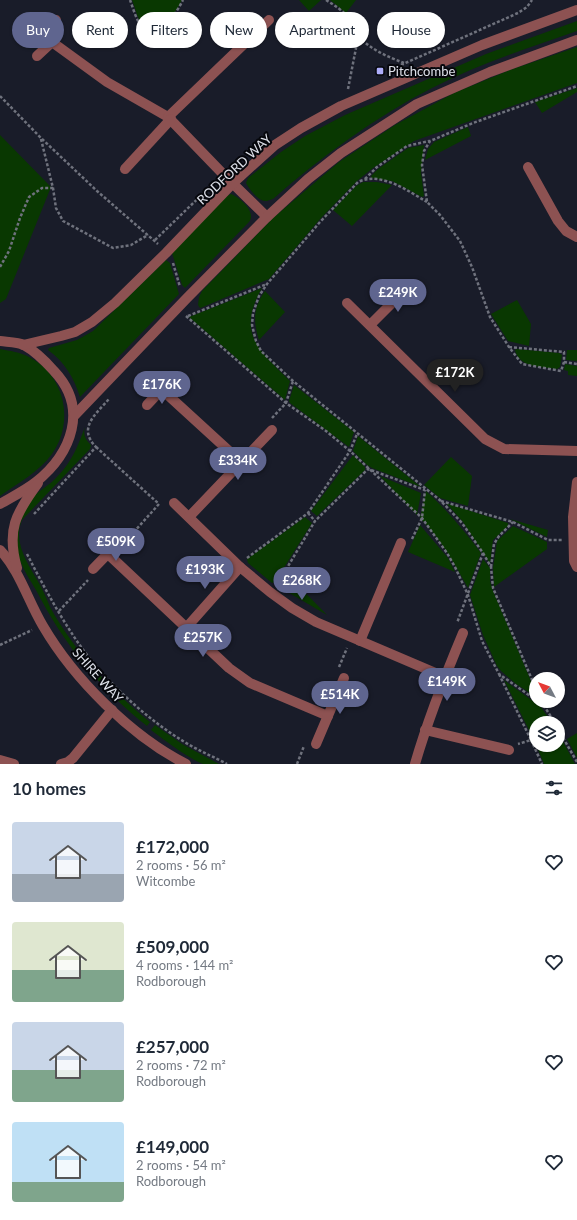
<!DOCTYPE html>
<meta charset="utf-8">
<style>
body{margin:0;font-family:Lato,sans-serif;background:#f2f2f3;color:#1f2937;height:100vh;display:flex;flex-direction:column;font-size:15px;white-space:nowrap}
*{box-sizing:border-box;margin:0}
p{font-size:13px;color:#747a83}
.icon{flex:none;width:22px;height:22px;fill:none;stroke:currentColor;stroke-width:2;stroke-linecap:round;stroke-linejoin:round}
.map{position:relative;height:764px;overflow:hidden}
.drawer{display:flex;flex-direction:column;background:#fff;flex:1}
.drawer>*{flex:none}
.banner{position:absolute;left:12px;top:12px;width:553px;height:36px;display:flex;gap:8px}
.needle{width:26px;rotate:311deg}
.fabs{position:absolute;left:529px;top:672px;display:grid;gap:8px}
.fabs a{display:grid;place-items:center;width:36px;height:36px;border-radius:50%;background:#fff;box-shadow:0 1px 3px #0004;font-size:20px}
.price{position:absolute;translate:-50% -34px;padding:0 9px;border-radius:14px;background:#5f658f;color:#fff;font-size:13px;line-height:26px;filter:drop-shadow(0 1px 2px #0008)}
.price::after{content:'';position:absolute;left:50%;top:24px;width:12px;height:9px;margin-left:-6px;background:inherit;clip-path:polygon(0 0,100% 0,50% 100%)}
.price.active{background:#222;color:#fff}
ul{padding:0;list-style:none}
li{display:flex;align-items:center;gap:12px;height:100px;padding:0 12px}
li span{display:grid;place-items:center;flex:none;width:112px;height:80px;border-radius:4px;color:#555}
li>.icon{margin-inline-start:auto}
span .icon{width:48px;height:48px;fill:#fffc;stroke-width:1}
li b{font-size:17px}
h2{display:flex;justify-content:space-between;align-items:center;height:48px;padding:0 12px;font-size:17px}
.tag{padding:0 14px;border-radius:18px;background:#fff;box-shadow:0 1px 3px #0004;font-size:14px;line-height:36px}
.tag.active{background:#5f658f;color:#fff}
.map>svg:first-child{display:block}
.green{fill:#093801}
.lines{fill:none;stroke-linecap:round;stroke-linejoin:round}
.path{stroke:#6f727d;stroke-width:2.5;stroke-dasharray:3 2;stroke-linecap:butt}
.minor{stroke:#8d5252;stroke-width:10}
.poi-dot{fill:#aeaefa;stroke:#06070c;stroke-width:1.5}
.labels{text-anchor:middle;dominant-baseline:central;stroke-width:4;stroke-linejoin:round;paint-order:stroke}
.poi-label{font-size:13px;fill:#dee1ea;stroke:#06070c;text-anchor:start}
.street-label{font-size:13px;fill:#dee1ea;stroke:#06070c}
</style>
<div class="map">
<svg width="577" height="764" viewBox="0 0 577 764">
<rect width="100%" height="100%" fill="#191c29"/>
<g class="green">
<path d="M 132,0 L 182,0 C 176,12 156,44 141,23 C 137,17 135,7 132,0 Z"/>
<path d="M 299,0 L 321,0 L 309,11 Z"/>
<path d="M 330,0 L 356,0 L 346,13 Z"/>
<path d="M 577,21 L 577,31 C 528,48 478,64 432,88 C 374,118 322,156 273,199 C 272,199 268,201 266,201 C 259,202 249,189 246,183 L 248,178 L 281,152 L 305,136 L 345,115 L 486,54 Z"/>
<path d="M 577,47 L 577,83 L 414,141 L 373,168 L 357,181 L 321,218 L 269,279 L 203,307 L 200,308 L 198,305 L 199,297 L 202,291 L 273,218 L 339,162 L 395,125 L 454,93 L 476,84 L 510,70 Z"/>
<path d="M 577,88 L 577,92 L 542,113 L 535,102 Z"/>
<path d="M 468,127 L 471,136 L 425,160 L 428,149 L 434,142 Z"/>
<path d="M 0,135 L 51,187 L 6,299 L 0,303 Z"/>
<path d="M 424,145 L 421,173 L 424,196 L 422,197 L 392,181 L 372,178 L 371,176 L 378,169 L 408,148 Z"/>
<path d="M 363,182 L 377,182 L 392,185 L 352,226 L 333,210 L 356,186 Z"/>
<path d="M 231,194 C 237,196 249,206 250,212 C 252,216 251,219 249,222 L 185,288 L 182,285 L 172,253 L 227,196 Z"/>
<path d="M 166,260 L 170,263 L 179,294 L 80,397 C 74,378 65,362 48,350 L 49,348 L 77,340 L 93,331 Z"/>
<path d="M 262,288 C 236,334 259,350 290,381 L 285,400 L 189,317 Z"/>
<path d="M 265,291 L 285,312 L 259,340 C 253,322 253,307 265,291 Z"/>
<path d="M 517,300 L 531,324 L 529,346 L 508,341 L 491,314 Z"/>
<path d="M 0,349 C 10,351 20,352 29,357 C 65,375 75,422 52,454 C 39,472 18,483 0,496 Z"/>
<path d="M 517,349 L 559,353 L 562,355 L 560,367 L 557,369 C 543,367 519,368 515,350 Z"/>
<path d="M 567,350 L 577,350 L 577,361 L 566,360 Z"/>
<path d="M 565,364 L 577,366 L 577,376 L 568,375 L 568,371 L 564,370 Z"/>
<path d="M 294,385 L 354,432 L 349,447 L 290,403 L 289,401 Z"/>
<path d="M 85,427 C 83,434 85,440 91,445 L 90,449 L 22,520 C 12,543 29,565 40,585 C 44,592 47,600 50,607 C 74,651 111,690 150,722 L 147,726 C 100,689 63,643 36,590 C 30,580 23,569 19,558 C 15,545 17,522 22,510 C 29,496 45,489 55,479 C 72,462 77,448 85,427 Z"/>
<path d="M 358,436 L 421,487 L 372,468 L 367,465 L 353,451 Z"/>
<path d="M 353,455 L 365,467 L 365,470 L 317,516 L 311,511 Z"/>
<path d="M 451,457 L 472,476 L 468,506 L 440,498 L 424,485 Z"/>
<path d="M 380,476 L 421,493 L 417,515 Z"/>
<path d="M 426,491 C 447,510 464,530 481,553 L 468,588 C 454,563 441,539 420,518 Z"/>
<path d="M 446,503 L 508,523 L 508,526 L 493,540 L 490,564 L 463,522 Z"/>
<path d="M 305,517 L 312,523 L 275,582 L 272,583 L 248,563 L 247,559 Z"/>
<path d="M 510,519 L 548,530 L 547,537 Z"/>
<path d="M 420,525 L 448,558 L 455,572 L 408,552 Z"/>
<path d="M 513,526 L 547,542 L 547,549 L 494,587 L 493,568 L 497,541 Z"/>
<path d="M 483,559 L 490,568 L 490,581 L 493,591 L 536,693 L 536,697 L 516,684 L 501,671 L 497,666 L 483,635 L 470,595 Z"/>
<path d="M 285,572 L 327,615 L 279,587 L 278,585 Z"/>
<path d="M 504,680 L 541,707 L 552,723 L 536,723 L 536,745 L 558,745 L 558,732 L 575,764 L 544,764 L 534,740 Z"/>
<path d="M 155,725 L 182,744 L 219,764 C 214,764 208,764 203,764 C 188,758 164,740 151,730 Z"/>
<path d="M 577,733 L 577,758 L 567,739 Z"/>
</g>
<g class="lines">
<g class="path">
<path d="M 130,0 C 133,8 136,19 141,26 C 157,45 177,12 183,0"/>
<path d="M 326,0 C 334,5 342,10 348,17 C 352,22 353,29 357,34 C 367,48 388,57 404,63"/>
<path d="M 401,65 L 518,13 L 527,7 L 532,0"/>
<path d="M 348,89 L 356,48 L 357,34"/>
<path d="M 0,96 L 41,138 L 97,191 L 158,244"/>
<path d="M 41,139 L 53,188 L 56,208 L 63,221 L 113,248 L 131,245 L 148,235"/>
<path d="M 365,179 L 377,167 L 407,146 L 429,141"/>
<path d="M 427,202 C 408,191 381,171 358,182 L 320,222 L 267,284 L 259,296 L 253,313 L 252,325 L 256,341 L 261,351 L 293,381 L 441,501 L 462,523 L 483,553 L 457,623"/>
<path d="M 155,240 L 215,182"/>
<path d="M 173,263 L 180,287"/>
<path d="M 0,267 L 9,251 L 20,218 L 29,197 L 42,188 L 53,188"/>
<path d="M 186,316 L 286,403 L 326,431 L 350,451 L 422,518 L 447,553 L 455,567 L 468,595 L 482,641 L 499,674 L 536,700"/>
<path d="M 188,316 L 267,284"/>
<path d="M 509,347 L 564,352 L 564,362 L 561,371 L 522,364 L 509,347 L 490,317 L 472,267 L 460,241 L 440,215 L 427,202 L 422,165 L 424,151 L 430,141 L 473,123 L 577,86"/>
<path d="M 564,362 L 577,364"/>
<path d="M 272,418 L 286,403 L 293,381"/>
<path d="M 96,447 L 159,504 L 133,533"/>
<path d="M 441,501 L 513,522 L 548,540 L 563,540"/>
<path d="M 308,513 L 315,521"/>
<path d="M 34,514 L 96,447 C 77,428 96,414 109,399"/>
<path d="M 412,539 L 422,518 L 425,490"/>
<path d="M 483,553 L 491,567 L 493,588 L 536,689"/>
<path d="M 27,554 C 44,587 62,621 84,651 C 110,685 147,719 183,741 C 197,750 212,756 227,764"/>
<path d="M 247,558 L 308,513 L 350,451 L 357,434"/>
<path d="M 491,567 L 494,544 L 499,536 L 513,522"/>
<path d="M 278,583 L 315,521 L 368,469 L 425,490"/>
<path d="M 59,611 L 88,580"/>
<path d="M 0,645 L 32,630"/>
<path d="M 339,667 L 347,648"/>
<path d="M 499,674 L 531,740 L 518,744"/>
<path d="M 538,701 L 543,704"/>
<path d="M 541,701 L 555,723"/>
<path d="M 558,729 L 577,762"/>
<path d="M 531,740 L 542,764"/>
<path d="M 297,764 L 304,746"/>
</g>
<g class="minor">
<path d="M 52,42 L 107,82 L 168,117 L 223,174 L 267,217"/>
<path d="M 37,56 L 52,42 L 56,20"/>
<path d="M 168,117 L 269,20"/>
<path d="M 528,167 L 558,221 L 566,231 L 577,237"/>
<path d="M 125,169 L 171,119"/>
<path d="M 347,303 L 485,439 L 504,449 L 577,451"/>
<path d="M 370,325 L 411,284"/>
<path d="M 0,341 C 7,342 18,342 24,345 C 35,351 46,362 54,371 C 89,408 72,453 36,482 C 26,490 12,497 0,504"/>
<path d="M 23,345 L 61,336 L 75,332 L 92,322 L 115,303 L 166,253 L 233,183 L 255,163 L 275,145 L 301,128 L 341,106 L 482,45 L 577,10"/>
<path d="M 147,376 L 241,462"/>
<path d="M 147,405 L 161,390"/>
<path d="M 74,416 L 187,298 L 267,217 L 308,179 L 341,153 L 417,104 L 490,72 L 577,40"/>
<path d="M 577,482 L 573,517 L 574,561 L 577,567"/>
<path d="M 174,503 L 240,567 L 270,592 L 292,608 L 316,622 L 445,677"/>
<path d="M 189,517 L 272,430"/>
<path d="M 0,550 C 20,571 28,601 43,626 C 74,679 131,736 186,764"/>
<path d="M 108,554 L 229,668 L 250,683 L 328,716"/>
<path d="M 17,568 C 6,530 16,513 38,483"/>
<path d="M 93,569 L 123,538"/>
<path d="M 186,628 L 240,567"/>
<path d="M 360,641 L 401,543"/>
<path d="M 425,730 L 509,750"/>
<path d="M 316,744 L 344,678"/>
<path d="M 0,760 L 14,764"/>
<path d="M 61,764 L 68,762 L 73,758 L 112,710"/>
<path d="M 415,764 C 428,719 445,676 463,633"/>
</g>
</g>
<rect class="poi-dot" x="376" y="67" width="8" height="8" rx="2"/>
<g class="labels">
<g class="poi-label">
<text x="388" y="71">Pitchcombe</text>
</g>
<g class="street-label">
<text transform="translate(234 169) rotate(-43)">RODFORD WAY</text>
<text transform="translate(98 675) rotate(48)">SHIRE WAY</text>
</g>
</g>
</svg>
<div class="fabs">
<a><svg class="needle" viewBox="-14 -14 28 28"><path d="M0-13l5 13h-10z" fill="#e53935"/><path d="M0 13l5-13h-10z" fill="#747a83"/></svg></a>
<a><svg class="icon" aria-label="layers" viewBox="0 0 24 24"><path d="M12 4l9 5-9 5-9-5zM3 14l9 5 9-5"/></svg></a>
</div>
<b class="price" style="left:398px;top:313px">£249K</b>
<b class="price active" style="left:455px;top:393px">£172K</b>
<b class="price" style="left:162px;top:405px">£176K</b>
<b class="price" style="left:238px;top:481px">£334K</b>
<b class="price" style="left:116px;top:562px">£509K</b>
<b class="price" style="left:205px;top:590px">£193K</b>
<b class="price" style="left:302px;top:601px">£268K</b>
<b class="price" style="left:203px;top:658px">£257K</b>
<b class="price" style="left:447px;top:702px">£149K</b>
<b class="price" style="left:340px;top:715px">£514K</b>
<div class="banner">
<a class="tag active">Buy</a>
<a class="tag">Rent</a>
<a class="tag">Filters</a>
<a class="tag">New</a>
<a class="tag">Apartment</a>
<a class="tag">House</a>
</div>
</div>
<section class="drawer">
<h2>10 homes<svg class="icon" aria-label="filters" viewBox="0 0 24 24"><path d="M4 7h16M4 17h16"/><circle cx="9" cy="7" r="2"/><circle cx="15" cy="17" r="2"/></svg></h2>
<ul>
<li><span style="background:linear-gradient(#c9d6e8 65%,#9aa5b1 0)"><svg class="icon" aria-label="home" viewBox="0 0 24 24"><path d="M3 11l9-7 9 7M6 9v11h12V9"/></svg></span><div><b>£172,000</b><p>2 rooms · 56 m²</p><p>Witcombe</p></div><svg class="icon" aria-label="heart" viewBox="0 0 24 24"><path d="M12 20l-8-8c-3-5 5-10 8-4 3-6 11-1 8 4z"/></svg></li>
<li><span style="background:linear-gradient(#dfe7d0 60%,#7fa58c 0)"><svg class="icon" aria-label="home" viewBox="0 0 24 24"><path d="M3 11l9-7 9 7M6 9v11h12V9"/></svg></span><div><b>£509,000</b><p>4 rooms · 144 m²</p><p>Rodborough</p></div><svg class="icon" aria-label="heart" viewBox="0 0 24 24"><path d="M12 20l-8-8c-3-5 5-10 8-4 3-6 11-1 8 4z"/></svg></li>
<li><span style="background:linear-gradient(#c9d6e8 60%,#7fa58c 0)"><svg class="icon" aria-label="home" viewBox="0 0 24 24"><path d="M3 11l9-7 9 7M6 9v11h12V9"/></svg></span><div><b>£257,000</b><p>2 rooms · 72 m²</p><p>Rodborough</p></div><svg class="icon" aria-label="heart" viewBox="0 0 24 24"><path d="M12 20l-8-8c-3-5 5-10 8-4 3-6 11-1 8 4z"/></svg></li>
<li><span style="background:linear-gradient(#bfe0f5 75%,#7fa58c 0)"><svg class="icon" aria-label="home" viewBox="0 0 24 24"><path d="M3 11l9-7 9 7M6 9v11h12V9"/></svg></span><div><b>£149,000</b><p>2 rooms · 54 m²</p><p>Rodborough</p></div><svg class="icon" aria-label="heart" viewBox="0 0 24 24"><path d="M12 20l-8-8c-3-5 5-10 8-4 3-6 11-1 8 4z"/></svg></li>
</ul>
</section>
